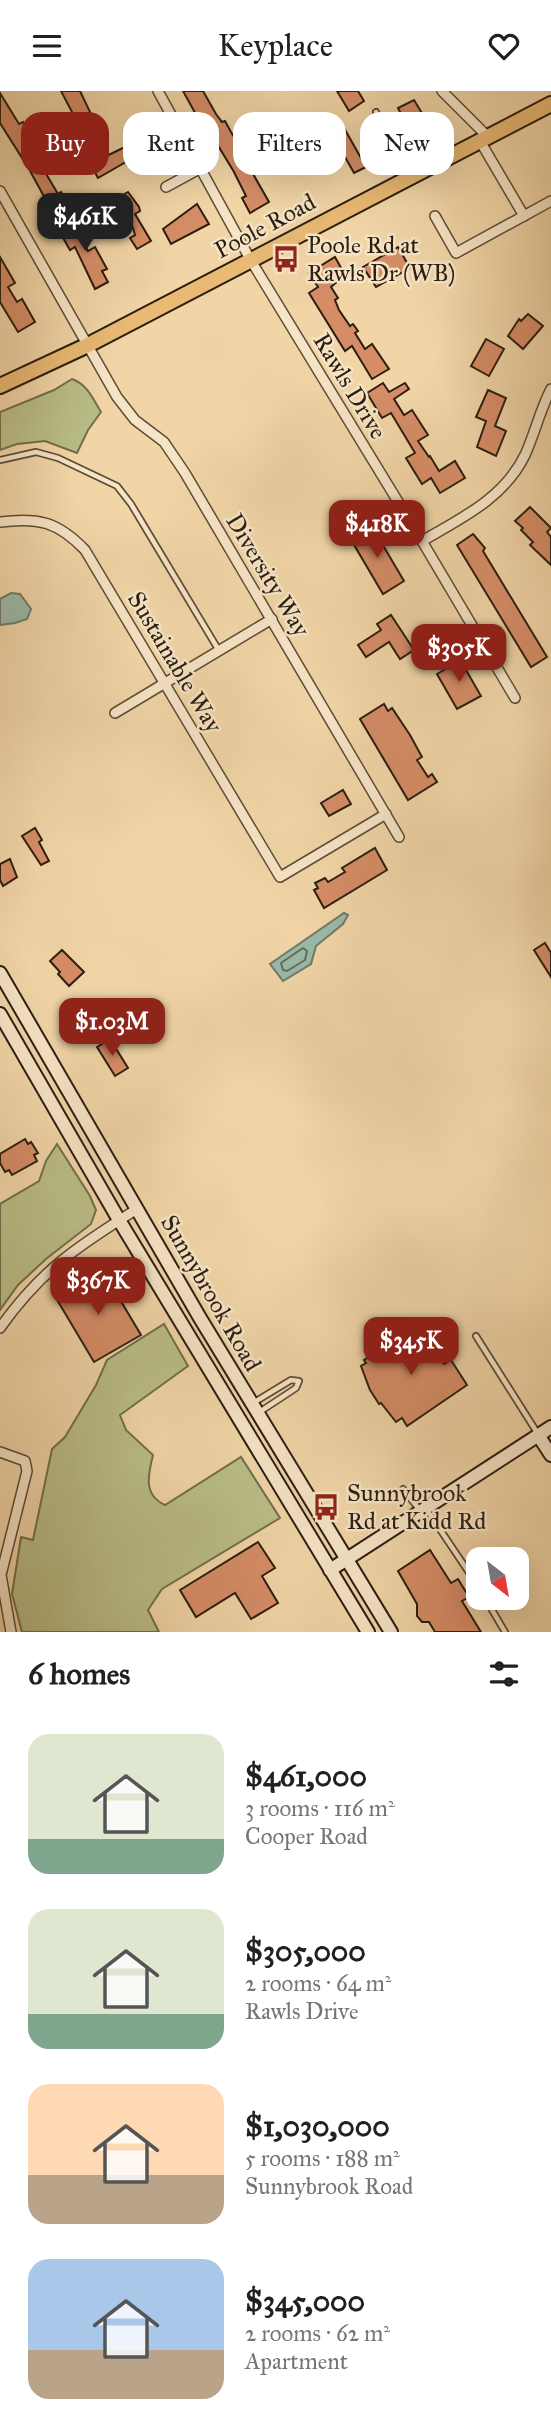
<!DOCTYPE html>
<meta charset="utf-8">
<style>
body{margin:0;font-family:"IM FELL Great Primer",serif;background:#f6f6f6;color:#202124;height:100vh;display:flex;flex-direction:column;font-size:26px;white-space:nowrap}
*{box-sizing:border-box;margin:0}
p{font-size:23px;color:#757577}
.icon{flex:none;width:38px;height:38px;fill:none;stroke:currentColor;stroke-width:2;stroke-linecap:round;stroke-linejoin:round}
.map{position:relative;height:1541px;overflow:hidden}
.sheet{display:flex;flex-direction:column;background:#fff;flex:1}
.sheet>*{flex:none}
.top-card{position:absolute;left:21px;top:21px;width:509px;height:63px;display:flex;gap:14px}
.needle{width:46px;rotate:149deg}
.fabs{position:absolute;left:466px;top:1456px;display:grid;gap:14px}
.fabs a{display:grid;place-items:center;width:63px;height:63px;border-radius:14px;background:#fff;box-shadow:0 7px 28px #0002;font-size:35px}
.price{position:absolute;translate:-50% -60px;padding:0 16px;border-radius:14px;background:#8f2418;color:#fff;font-size:23px;line-height:46px;filter:drop-shadow(0 2px 4px #0008)}
.price::after{content:'';position:absolute;left:50%;top:42px;width:21px;height:16px;margin-left:-10px;background:inherit;clip-path:polygon(0 0,100% 0,50% 100%)}
.price.selected{background:#222;color:#fff}
ul{padding:0;list-style:none}
li{display:flex;align-items:center;gap:21px;height:175px;padding:0 28px}
li span{display:grid;place-items:center;flex:none;width:196px;height:140px;border-radius:21px;color:#555}
li>.icon{margin-inline-start:auto}
span .icon{width:84px;height:84px;fill:#fffc;stroke-width:1}
li b{font-size:30px}
h2{display:flex;justify-content:space-between;align-items:center;height:84px;padding:0 28px;font-size:30px}
.chip{padding:0 24px;border-radius:21px;background:#fff;box-shadow:0 7px 28px #0002;font-size:24px;line-height:63px}
.chip.selected{background:#8f2418;color:#fff}
header{display:flex;justify-content:space-between;align-items:center;height:91px;padding:0 28px;background:#fff;font-size:32px;font-weight:600}
.map>svg:first-child{display:block}
.green{fill:#b9bd87;stroke:#726e4c;stroke-width:2}
.water{fill:#9bb9a8;stroke:#6e7b6c;stroke-width:2}
.lines{fill:none;stroke-linecap:round;stroke-linejoin:round}
.shore{stroke:#636c5c;stroke-width:2}
.building{fill:#d68d67;stroke:#2b1e11;stroke-width:2}
.lane-casing{stroke:#5c4c36;stroke-width:8}
.street-casing{stroke:#5c4c36;stroke-width:12}
.secondary-casing{stroke:#2b1e11;stroke-width:16}
.primary-casing{stroke:#2b1e11;stroke-width:18}
.lane{stroke:#f6e4c6;stroke-width:4.5}
.street{stroke:#f6e4c6;stroke-width:9}
.secondary{stroke:#f6e4c6;stroke-width:12}
.primary{stroke:#e8ba74;stroke-width:14}
.labels{text-anchor:middle;dominant-baseline:central;stroke-width:5;stroke-linejoin:round;paint-order:stroke}
.street-label{font-size:24px;fill:#2b1e11;stroke:#f6e4c6}
.poi-label{font-size:24px;fill:#2b1e11;stroke:#f6e4c6;text-anchor:start}
</style>
<header><svg class="icon" aria-label="menu" viewBox="0 0 24 24"><path d="M4 6h16M4 12h16M4 18h16"/></svg>Keyplace<svg class="icon" aria-label="heart" viewBox="0 0 24 24"><path d="M12 20l-8-8c-3-5 5-10 8-4 3-6 11-1 8 4z"/></svg></header>
<div class="map">
<svg width="551" height="1541" viewBox="0 0 551 1541">
<rect width="100%" height="100%" fill="#f1d5a7"/>
<filter id="stains"><feTurbulence type="fractalNoise" baseFrequency=".00286" numOctaves="4"/><feColorMatrix values="0 0 0 0 .2 0 0 0 0 .09 0 0 0 0 .02 0 0 0 .5 -.17"/></filter>
<radialGradient id="worn" r=".72"><stop offset=".6" stop-color="#630" stop-opacity="0"/><stop offset="1" stop-color="#630" stop-opacity=".3"/></radialGradient>
<g class="green">
<path d="M 72,288 C 87,293 93,308 101,321 L 88,339 L 77,362 L 45,350 L 17,353 L 0,359 L 0,321 L 54,299 Z"/>
<path d="M 57,1053 L 90,1105 L 96,1119 L 91,1133 L 46,1168 L 18,1194 L 0,1219 L 0,1113 L 39,1090 L 46,1070 Z"/>
<path d="M 164,1233 L 188,1275 L 120,1324 L 126,1339 L 153,1364 C 148,1384 143,1404 165,1414 L 241,1366 L 280,1427 L 162,1498 L 148,1519 L 159,1541 L 22,1541 L 12,1503 L 21,1446 L 33,1449 L 52,1358 L 65,1346 L 96,1294 L 107,1269 Z"/>
</g>
<g class="water">
<path d="M 11,502 L 20,503 L 31,518 L 27,528 L 15,532 L 0,534 L 0,508 Z"/>
<path d="M 344,822 L 348,824 L 343,833 L 316,855 L 311,873 L 283,890 L 270,873 Z"/>
</g>
<g class="lines">
<path class="shore" d="M 303,857 L 307,860 L 305,869 L 287,880 L 283,879 L 281,872 Z"/>
</g>
<g class="building">
<path d="M 61,0 L 80,0 L 102,46 L 74,62 L 69,54 L 82,46 L 81,43 L 83,42 Z"/>
<path d="M 183,0 L 203,0 L 216,23 L 222,31 L 225,30 L 231,41 L 242,59 L 240,60 L 269,111 L 250,122 L 242,107 L 246,105 L 234,81 L 208,38 L 204,38 Z"/>
<path d="M 337,0 L 358,0 L 364,10 L 349,20 Z"/>
<path d="M 0,2 L 19,33 L 23,31 L 30,44 L 27,45 L 42,70 L 45,68 L 51,77 L 45,81 L 58,103 L 61,101 L 68,113 L 53,122 L 29,78 L 0,32 Z"/>
<path d="M 414,9 L 428,32 L 401,46 L 393,31 L 403,27 L 398,17 Z"/>
<path d="M 343,35 L 366,76 L 354,82 L 331,41 Z"/>
<path d="M 295,37 L 305,54 L 283,67 L 273,50 Z"/>
<path d="M 160,45 L 169,60 L 161,65 L 160,63 L 153,67 L 150,63 L 127,74 L 126,71 L 98,87 L 90,73 L 129,54 L 134,53 L 138,58 Z"/>
<path d="M 128,101 L 139,116 L 140,120 L 135,123 L 151,150 L 137,158 L 130,147 L 135,144 L 133,137 L 116,108 Z"/>
<path d="M 197,113 L 209,133 L 171,153 L 163,138 Z"/>
<path d="M 77,128 L 84,141 L 80,144 L 88,160 L 95,156 L 107,178 L 102,180 L 108,191 L 95,198 L 75,156 L 70,159 L 58,138 Z"/>
<path d="M 398,156 L 410,177 L 376,196 L 363,176 Z"/>
<path d="M 0,166 L 15,192 L 8,196 L 17,211 L 22,208 L 35,231 L 18,241 L 0,211 Z"/>
<path d="M 335,166 L 345,184 L 331,196 L 338,207 L 335,209 L 339,219 L 350,235 L 353,233 L 358,240 L 355,242 L 365,258 L 372,253 L 389,278 L 372,288 L 352,255 L 345,260 L 309,202 L 318,196 L 309,182 Z"/>
<path d="M 528,223 L 543,235 L 523,258 L 508,245 L 519,228 L 521,230 Z"/>
<path d="M 486,248 L 504,258 L 489,285 L 471,275 Z"/>
<path d="M 383,292 L 389,301 L 405,292 L 409,298 L 394,308 L 404,324 L 412,319 L 428,344 L 418,350 L 429,366 L 430,365 L 439,380 L 455,370 L 465,387 L 440,402 L 431,387 L 422,393 L 406,367 L 415,362 L 391,322 L 382,327 L 367,302 Z"/>
<path d="M 488,299 L 506,307 L 495,335 L 506,340 L 496,365 L 477,356 L 486,330 L 476,326 Z"/>
<path d="M 530,416 L 551,437 L 547,441 L 551,446 L 551,474 L 530,454 L 533,451 L 521,439 L 523,437 L 515,430 Z"/>
<path d="M 371,434 L 404,490 L 383,503 L 350,447 Z"/>
<path d="M 473,443 L 485,457 L 483,460 L 547,566 L 531,576 L 457,454 Z"/>
<path d="M 391,524 L 414,559 L 400,568 L 389,551 L 366,566 L 358,554 L 381,539 L 377,533 Z"/>
<path d="M 463,568 L 468,578 L 466,579 L 481,605 L 457,618 L 437,583 Z"/>
<path d="M 384,613 L 388,620 L 392,617 L 410,644 L 422,666 L 417,669 L 428,686 L 432,683 L 437,691 L 408,709 L 360,628 Z"/>
<path d="M 343,699 L 351,713 L 329,725 L 321,712 Z"/>
<path d="M 35,737 L 42,749 L 39,751 L 49,770 L 41,774 L 22,745 Z"/>
<path d="M 375,757 L 387,779 L 324,817 L 314,799 L 318,797 L 315,792 L 325,787 L 328,791 L 345,781 L 342,777 Z"/>
<path d="M 10,768 L 17,786 L 3,795 L 0,789 L 0,773 Z"/>
<path d="M 545,852 L 551,862 L 551,886 L 534,859 Z"/>
<path d="M 62,859 L 84,881 L 69,895 L 58,883 L 60,881 L 50,870 Z"/>
<path d="M 110,948 L 128,977 L 115,985 L 97,956 Z"/>
<path d="M 25,1048 L 28,1053 L 31,1051 L 38,1062 L 34,1064 L 37,1070 L 12,1084 L 9,1079 L 5,1081 L 0,1072 L 0,1063 Z"/>
<path d="M 103,1180 L 141,1244 L 94,1271 L 56,1207 Z"/>
<path d="M 419,1233 L 444,1273 L 451,1269 L 467,1294 L 407,1335 L 402,1327 L 396,1331 L 381,1312 L 379,1313 L 370,1299 L 361,1275 L 366,1272 L 364,1269 Z"/>
<path d="M 258,1451 L 275,1477 L 262,1485 L 278,1512 L 251,1528 L 235,1502 L 196,1526 L 180,1499 Z"/>
<path d="M 430,1459 L 451,1492 L 458,1488 L 469,1506 L 462,1510 L 481,1541 L 435,1541 L 429,1531 L 422,1531 L 417,1525 L 417,1513 L 398,1480 Z"/>
<path d="M 516,1465 L 527,1473 L 516,1487 Z"/>
</g>
<g class="lines">
<defs>
<g id="lane">
<path d="M 376,21 L 409,85"/>
<path d="M 0,369 L 36,361 L 58,367 L 117,395 L 131,413 L 218,558"/>
<path d="M 476,1245 L 538,1343"/>
<path d="M 253,1312 L 291,1289 L 299,1290 L 296,1297 L 258,1322"/>
<path d="M 403,1398 L 419,1418"/>
<path d="M 427,1419 L 478,1495"/>
<path d="M 485,1507 L 505,1541"/>
</g>
<g id="street">
<path d="M 158,0 L 250,168 L 422,450 L 515,607"/>
<path d="M 442,0 L 488,46"/>
<path d="M 480,50 L 524,125"/>
<path d="M 166,96 L 201,77"/>
<path d="M 0,100 L 117,306 L 135,329 L 164,351 L 185,382 L 399,746"/>
<path d="M 435,125 L 456,162 L 551,110"/>
<path d="M 0,431 C 39,426 58,431 85,459 L 280,786 L 386,723"/>
<path d="M 422,450 C 462,427 504,407 525,364 C 535,342 540,319 551,298"/>
<path d="M 115,622 L 272,528"/>
<path d="M 0,1237 C 41,1179 78,1155 137,1118"/>
<path d="M 0,1361 L 25,1370 L 27,1380 L 1,1484 L 11,1541"/>
</g>
<g id="secondary">
<path d="M 0,882 L 200,1227 L 391,1541"/>
<path d="M 0,923 L 119,1129 L 368,1541"/>
<path d="M 538,1344 L 551,1364"/>
<path d="M 330,1479 L 551,1336"/>
</g>
<path id="primary" d="M 0,295 L 88,254 L 551,13"/>
</defs>
<use href="#lane" class="lane-casing"/>
<use href="#street" class="street-casing"/>
<use href="#secondary" class="secondary-casing"/>
<use href="#primary" class="primary-casing"/>
<use href="#lane" class="lane"/>
<use href="#street" class="street"/>
<use href="#secondary" class="secondary"/>
<use href="#primary" class="primary"/>
</g>
<defs>
<symbol id="bus-bare" viewBox="-9 -9 18 18"><path d="M-5-6H5V4H4V6H2V4H-2V6H-4V4H-5ZM-3.5-4V0h7V-4ZM-3.5 1.2v1.5H-2V1.2ZM2 1.2v1.5H3.5V1.2Z" fill="#8f2418" stroke="#f6e4c6" stroke-width="2.5" paint-order="stroke"/></symbol>
</defs>
<g fill-rule="evenodd">
<use href="#bus-bare" x="267" y="149" width="38" height="38"/>
<use href="#bus-bare" x="307" y="1397" width="38" height="38"/>
</g>
<g class="labels">
<g class="street-label">
<text transform="translate(265 135) rotate(-28)">Poole Road</text>
<text transform="translate(350 295) rotate(59)">Rawls Drive</text>
<text transform="translate(268 484) rotate(59)">Diversity Way</text>
<text transform="translate(175 571) rotate(59)">Sustainable Way</text>
<text transform="translate(211 1202) rotate(60)">Sunnybrook Road</text>
</g>
<g class="poi-label">
<text x="307" y="154">Poole Rd at<tspan x="307" dy="28">Rawls Dr (WB)</tspan></text>
<text x="347" y="1402">Sunnybrook<tspan x="347" dy="28">Rd at Kidd Rd</tspan></text>
</g>
</g>
<rect width="100%" height="100%" filter="url(#stains)"/>
<rect width="100%" height="100%" fill="url(#worn)"/>
</svg>
<div class="fabs">
<a><svg class="needle" viewBox="-14 -14 28 28"><path d="M0-13l5 13h-10z" fill="#e53935"/><path d="M0 13l5-13h-10z" fill="#757577"/></svg></a>
</div>
<b class="price selected" style="left:85px;top:162px">$461K</b>
<b class="price" style="left:377px;top:469px">$418K</b>
<b class="price" style="left:459px;top:593px">$305K</b>
<b class="price" style="left:112px;top:967px">$1.03M</b>
<b class="price" style="left:98px;top:1226px">$367K</b>
<b class="price" style="left:411px;top:1286px">$345K</b>
<div class="top-card">
<a class="chip selected">Buy</a>
<a class="chip">Rent</a>
<a class="chip">Filters</a>
<a class="chip">New</a>
</div>
</div>
<section class="sheet">
<h2>6 homes<svg class="icon" aria-label="filters" viewBox="0 0 24 24"><path d="M4 7h16M4 17h16"/><circle cx="9" cy="7" r="2"/><circle cx="15" cy="17" r="2"/></svg></h2>
<ul>
<li><span style="background:linear-gradient(#dfe7d0 75%,#7fa58c 0)"><svg class="icon" aria-label="home" viewBox="0 0 24 24"><path d="M3 11l9-7 9 7M6 9v11h12V9"/></svg></span><div><b>$461,000</b><p>3 rooms · 116 m²</p><p>Cooper Road</p></div></li>
<li><span style="background:linear-gradient(#dfe7d0 75%,#7fa58c 0)"><svg class="icon" aria-label="home" viewBox="0 0 24 24"><path d="M3 11l9-7 9 7M6 9v11h12V9"/></svg></span><div><b>$305,000</b><p>2 rooms · 64 m²</p><p>Rawls Drive</p></div></li>
<li><span style="background:linear-gradient(#ffd9b3 65%,#b9a48a 0)"><svg class="icon" aria-label="home" viewBox="0 0 24 24"><path d="M3 11l9-7 9 7M6 9v11h12V9"/></svg></span><div><b>$1,030,000</b><p>5 rooms · 188 m²</p><p>Sunnybrook Road</p></div></li>
<li><span style="background:linear-gradient(#a9c7e8 65%,#b9a48a 0)"><svg class="icon" aria-label="home" viewBox="0 0 24 24"><path d="M3 11l9-7 9 7M6 9v11h12V9"/></svg></span><div><b>$345,000</b><p>2 rooms · 62 m²</p><p>Apartment</p></div></li>
</ul>
</section>
